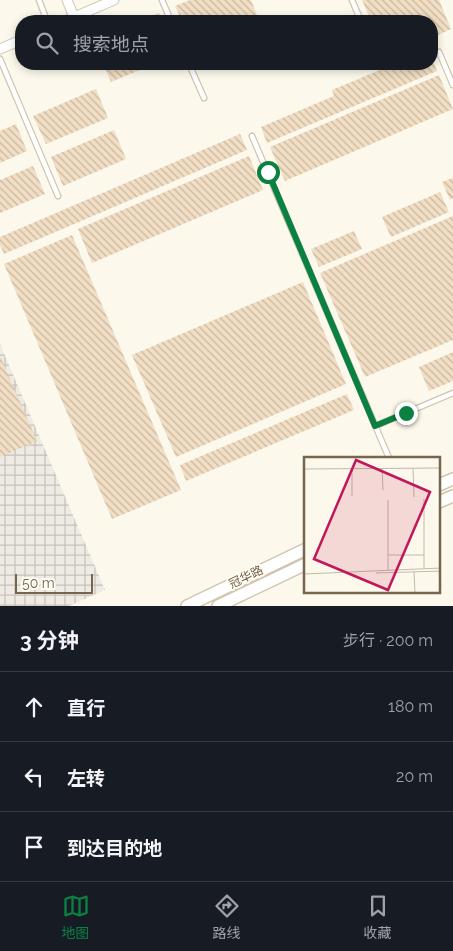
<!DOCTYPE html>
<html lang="zh">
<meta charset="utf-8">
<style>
:root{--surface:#171b24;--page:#242831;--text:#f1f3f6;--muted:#9ea1a6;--line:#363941;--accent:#0b8043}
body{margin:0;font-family:Raleway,"Noto Sans SC",sans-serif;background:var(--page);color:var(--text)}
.scale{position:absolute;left:15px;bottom:12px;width:78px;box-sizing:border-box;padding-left:5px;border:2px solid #77654e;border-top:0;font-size:14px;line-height:18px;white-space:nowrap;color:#77654e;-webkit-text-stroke:4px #fefcf2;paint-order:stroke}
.stop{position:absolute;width:15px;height:15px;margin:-11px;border:4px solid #0b8043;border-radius:50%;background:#fff}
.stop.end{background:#0b8043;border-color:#fff;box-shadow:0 1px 5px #0008}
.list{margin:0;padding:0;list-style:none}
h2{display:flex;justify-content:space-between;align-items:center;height:65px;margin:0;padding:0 20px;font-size:21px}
h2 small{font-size:16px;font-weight:400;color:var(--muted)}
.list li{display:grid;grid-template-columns:32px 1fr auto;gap:15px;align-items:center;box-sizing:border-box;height:70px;padding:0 20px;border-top:1px solid var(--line)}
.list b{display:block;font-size:19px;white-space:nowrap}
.list em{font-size:16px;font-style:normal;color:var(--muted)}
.icon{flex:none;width:28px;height:28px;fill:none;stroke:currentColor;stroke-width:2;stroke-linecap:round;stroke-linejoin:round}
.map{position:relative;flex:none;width:453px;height:606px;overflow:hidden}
.search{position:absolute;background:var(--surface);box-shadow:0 2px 8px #0003;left:15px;right:15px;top:15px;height:55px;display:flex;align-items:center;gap:12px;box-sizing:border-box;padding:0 18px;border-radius:20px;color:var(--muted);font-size:19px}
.sheet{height:275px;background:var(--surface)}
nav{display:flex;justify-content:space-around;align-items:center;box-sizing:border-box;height:70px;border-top:1px solid var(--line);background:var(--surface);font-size:14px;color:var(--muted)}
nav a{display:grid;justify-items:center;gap:2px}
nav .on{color:var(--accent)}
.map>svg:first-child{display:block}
.industrial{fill:url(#industrial-grid)}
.building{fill:url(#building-back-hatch)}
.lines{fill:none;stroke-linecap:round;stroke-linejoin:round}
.service-casing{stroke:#cfc4b0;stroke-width:7}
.minor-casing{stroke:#cfc4b0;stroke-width:11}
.secondary-casing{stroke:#d1c5af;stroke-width:14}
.service{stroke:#fff;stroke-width:4.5}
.minor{stroke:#fff;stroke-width:9}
.secondary{stroke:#fff;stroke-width:11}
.route{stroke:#0b8043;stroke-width:6}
.labels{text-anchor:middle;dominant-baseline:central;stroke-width:4;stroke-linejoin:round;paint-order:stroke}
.street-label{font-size:12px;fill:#77654e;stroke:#fefcf2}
.inset-road{fill:none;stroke:#c3baa8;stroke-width:1}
.view{fill:#c2185b;fill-opacity:0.15;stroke:#c2185b;stroke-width:2.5}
.inset-edge{fill:none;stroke:#77654e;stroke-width:2.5}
</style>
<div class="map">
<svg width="453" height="606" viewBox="0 0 453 606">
<defs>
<pattern id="industrial-grid" width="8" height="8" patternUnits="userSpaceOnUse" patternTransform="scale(1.25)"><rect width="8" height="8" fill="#eeebe4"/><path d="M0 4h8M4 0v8" fill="none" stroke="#c6c2bb"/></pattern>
<pattern id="building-back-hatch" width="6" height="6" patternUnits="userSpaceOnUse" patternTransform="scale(1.25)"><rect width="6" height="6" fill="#f1dec4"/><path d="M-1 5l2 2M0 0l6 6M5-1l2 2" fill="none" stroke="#c8b8a1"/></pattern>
</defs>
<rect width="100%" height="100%" fill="#fcf9ec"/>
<!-- industrial -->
<path class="industrial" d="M 0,344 L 105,590 L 69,606 L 0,606 Z"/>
<!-- building -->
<path class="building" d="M 190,0 L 251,0 L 259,20 L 182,21 L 175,6 Z
M 362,0 L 439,0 L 451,29 L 432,38 L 432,21 L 371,21 Z
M 159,13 L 162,21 L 141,21 Z
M 432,58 L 437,71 L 267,143 L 261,127 L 334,96 L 332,90 L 394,64 L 432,64 Z
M 103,64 L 154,64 L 111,82 Z
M 439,75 L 453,109 L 285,181 L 270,147 Z
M 96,89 L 108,118 L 46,144 L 33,116 Z
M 16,124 L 27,151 L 0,163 L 0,131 Z
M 114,130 L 126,159 L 63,186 L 51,157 Z
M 240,134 L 247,150 L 4,254 L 0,245 L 0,237 Z
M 249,156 L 263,190 L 92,263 L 78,229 Z
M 33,166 L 45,194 L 0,213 L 0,180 Z
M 453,178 L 453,198 L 450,200 L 442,182 Z
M 440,192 L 449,212 L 391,237 L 382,217 Z
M 453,216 L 453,340 L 365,377 L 320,273 Z
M 354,231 L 362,249 L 319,267 L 311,249 Z
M 72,235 L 181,490 L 112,519 L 4,264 Z
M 303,282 L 346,384 L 176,457 L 132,355 Z
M 453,352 L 453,381 L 429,391 L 419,367 Z
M 0,356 L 37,441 L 0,457 Z
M 347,394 L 354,410 L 186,481 L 180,465 Z"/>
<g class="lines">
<!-- service casing -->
<g class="service-casing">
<path id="service" d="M 39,0 L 47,21
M 162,0 L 171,21
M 352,0 L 361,21
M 439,52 L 453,85
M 0,59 L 58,196
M 189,64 L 204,98
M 252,136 L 389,458
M 375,426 L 453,393"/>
</g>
<!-- minor casing -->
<g class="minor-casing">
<path id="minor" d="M 67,0 L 74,17
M 65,21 L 114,0
M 0,49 L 21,40"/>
</g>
<!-- secondary casing -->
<g class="secondary-casing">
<path id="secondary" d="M 439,485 L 453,479
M 439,502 L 453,496
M 187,606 L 306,549
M 218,606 L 306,564"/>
</g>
<!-- service -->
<use href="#service" class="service"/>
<!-- minor -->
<use href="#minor" class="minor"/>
<!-- secondary -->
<use href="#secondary" class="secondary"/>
</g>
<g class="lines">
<!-- route -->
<path class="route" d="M 268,172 L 375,426 L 406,413"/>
</g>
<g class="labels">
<!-- street labels -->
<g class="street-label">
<text transform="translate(246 577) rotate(-26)">冠华路</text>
</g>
</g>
<!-- overview -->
<g transform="translate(304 457)">
<rect width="136" height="136" fill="#fcf9ec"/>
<path class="inset-road" d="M 78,11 L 79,33M 109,11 L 110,40M 0,12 L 137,11M 48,39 L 48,11M 120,42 L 120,111M 84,43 L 84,113M 84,98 L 120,98M 135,114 L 137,130M 110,115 L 111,136M 72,116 L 137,114M 0,117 L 137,111"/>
<path class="view" d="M 52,3 L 126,35 L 84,133 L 10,102 Z"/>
<rect width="136" height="136" class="inset-edge"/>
</g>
</svg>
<div class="scale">50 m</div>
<div class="stop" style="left:268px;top:172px"></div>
<div class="stop end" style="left:406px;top:413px"></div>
<div class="search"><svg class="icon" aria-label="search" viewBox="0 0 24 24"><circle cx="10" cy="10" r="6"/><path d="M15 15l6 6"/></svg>搜索地点</div>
</div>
<section class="sheet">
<h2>3 分钟<small>步行 · 200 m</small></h2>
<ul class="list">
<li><svg class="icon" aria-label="ahead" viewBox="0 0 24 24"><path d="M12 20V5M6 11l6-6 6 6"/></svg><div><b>直行</b></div><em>180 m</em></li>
<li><svg class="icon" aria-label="left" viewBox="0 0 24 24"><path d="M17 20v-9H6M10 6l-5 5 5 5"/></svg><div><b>左转</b></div><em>20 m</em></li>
<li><svg class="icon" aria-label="arrive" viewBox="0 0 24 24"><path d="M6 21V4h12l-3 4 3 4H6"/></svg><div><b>到达目的地</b></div></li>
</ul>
</section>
<nav>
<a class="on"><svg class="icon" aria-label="map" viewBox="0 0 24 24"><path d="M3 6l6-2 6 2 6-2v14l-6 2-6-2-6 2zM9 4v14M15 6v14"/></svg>地图</a>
<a><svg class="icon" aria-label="directions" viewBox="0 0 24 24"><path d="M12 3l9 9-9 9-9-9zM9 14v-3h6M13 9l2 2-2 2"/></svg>路线</a>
<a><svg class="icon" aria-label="saved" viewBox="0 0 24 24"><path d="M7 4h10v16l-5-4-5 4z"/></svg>收藏</a>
</nav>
